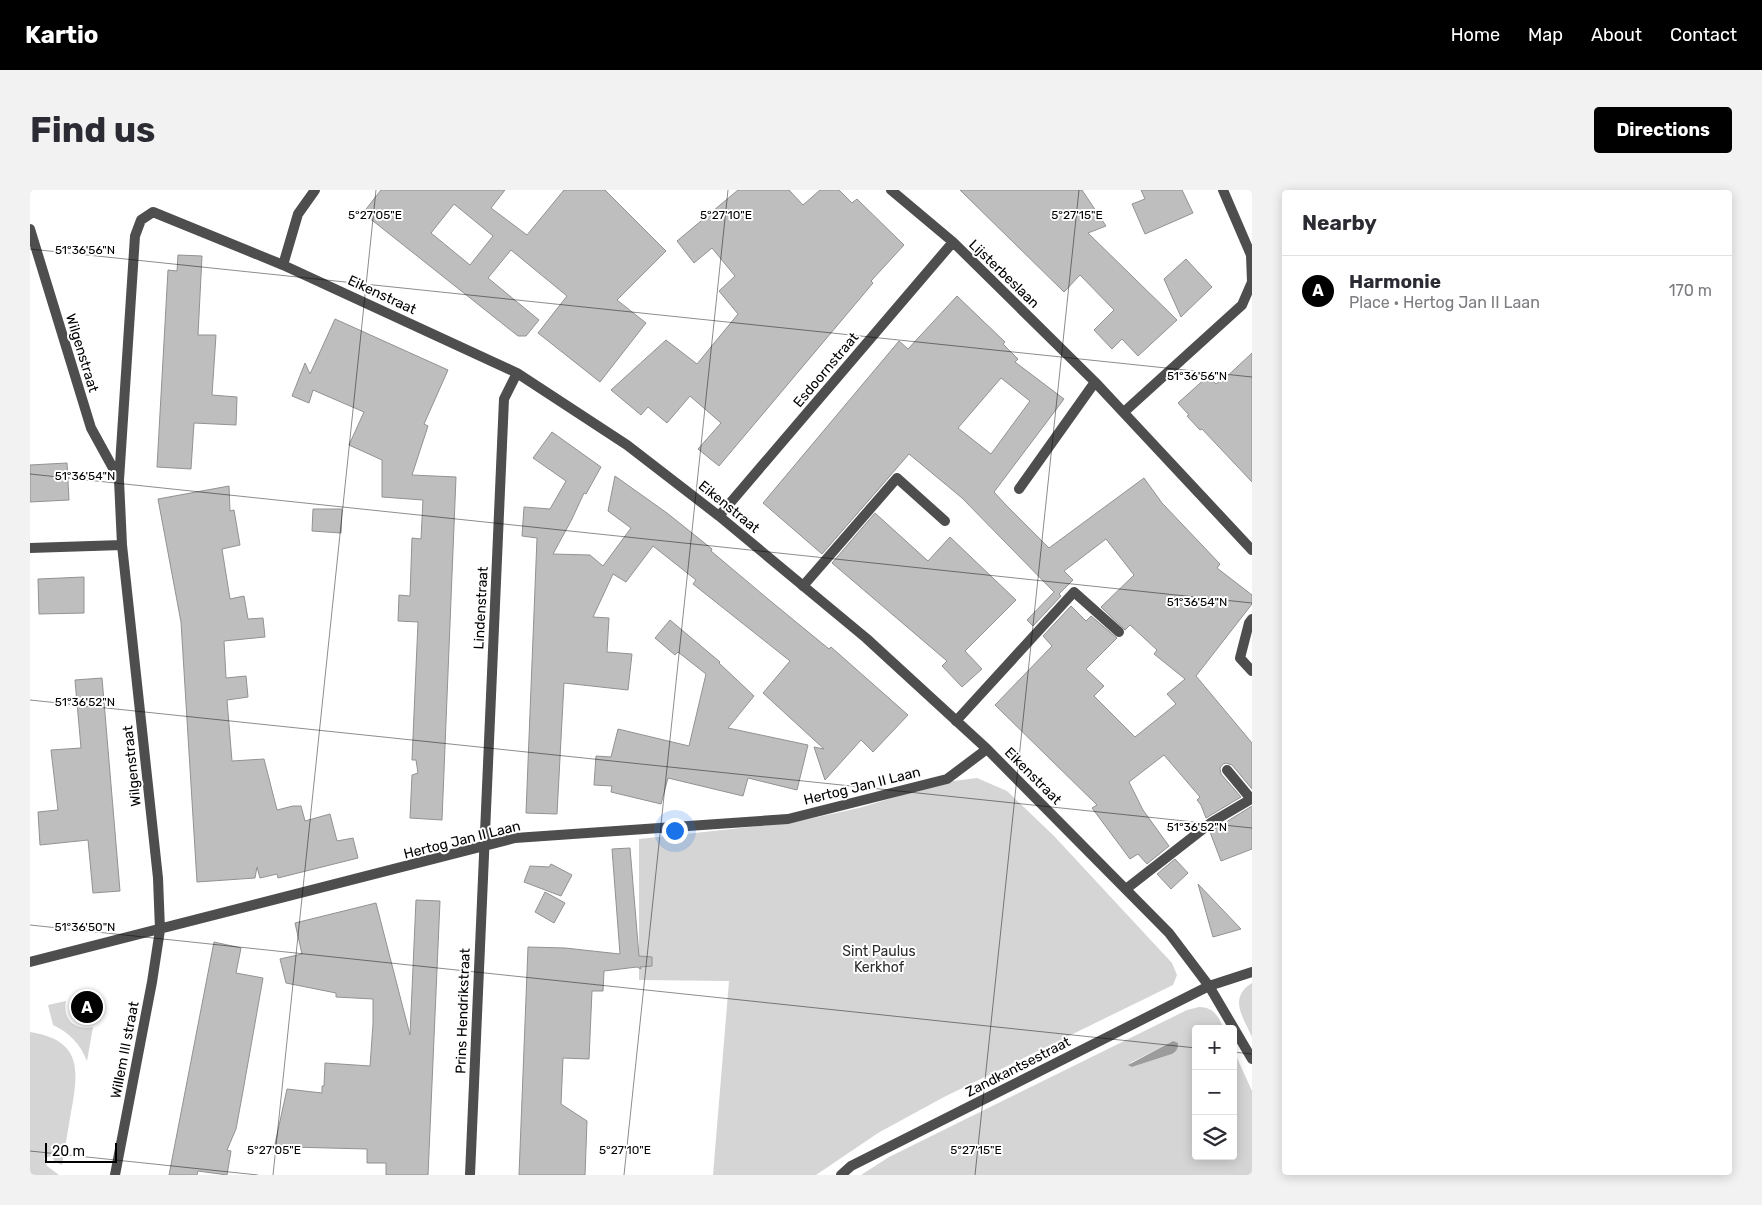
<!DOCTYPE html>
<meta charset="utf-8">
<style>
:root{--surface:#fff;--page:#f2f2f3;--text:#2b2b33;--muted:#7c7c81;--line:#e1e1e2;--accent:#000}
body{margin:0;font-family:Rubik,sans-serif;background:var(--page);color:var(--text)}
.controls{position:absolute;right:15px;bottom:15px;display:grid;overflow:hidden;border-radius:5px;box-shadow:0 2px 12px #0003}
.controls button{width:45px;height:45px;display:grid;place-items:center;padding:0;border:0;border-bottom:1px solid var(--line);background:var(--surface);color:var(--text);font:25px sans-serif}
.scale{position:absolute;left:15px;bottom:12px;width:72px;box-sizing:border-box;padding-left:5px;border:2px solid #000;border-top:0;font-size:14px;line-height:18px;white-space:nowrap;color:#000;-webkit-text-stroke:4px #fff;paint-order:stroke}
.you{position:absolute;left:644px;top:640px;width:18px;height:18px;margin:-12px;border:4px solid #fff;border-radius:50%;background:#1a73e8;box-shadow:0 0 0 8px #1a73e833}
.badge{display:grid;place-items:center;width:32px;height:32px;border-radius:50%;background:var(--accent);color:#fff;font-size:16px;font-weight:700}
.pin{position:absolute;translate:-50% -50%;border:2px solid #fff;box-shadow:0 1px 5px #0006}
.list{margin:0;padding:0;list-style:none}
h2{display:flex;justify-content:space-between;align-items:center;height:65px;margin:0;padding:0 20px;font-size:21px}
h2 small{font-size:16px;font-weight:400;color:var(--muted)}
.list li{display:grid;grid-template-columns:32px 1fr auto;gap:15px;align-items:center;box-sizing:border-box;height:70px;padding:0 20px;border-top:1px solid var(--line)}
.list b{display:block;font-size:19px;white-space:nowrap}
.list p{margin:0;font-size:16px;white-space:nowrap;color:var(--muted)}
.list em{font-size:16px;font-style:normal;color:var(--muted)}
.icon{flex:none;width:28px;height:28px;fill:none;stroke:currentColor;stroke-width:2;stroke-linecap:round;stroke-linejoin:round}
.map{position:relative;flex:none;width:1222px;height:985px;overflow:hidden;border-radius:5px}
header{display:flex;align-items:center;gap:30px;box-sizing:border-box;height:70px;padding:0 25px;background:var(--accent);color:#fff}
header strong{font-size:24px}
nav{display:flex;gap:28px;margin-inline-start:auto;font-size:18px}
.intro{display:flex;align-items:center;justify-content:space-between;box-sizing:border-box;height:120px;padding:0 30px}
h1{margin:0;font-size:35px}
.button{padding:12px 22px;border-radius:5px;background:var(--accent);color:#fff;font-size:18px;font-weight:700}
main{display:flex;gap:30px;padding:0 30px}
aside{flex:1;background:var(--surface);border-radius:5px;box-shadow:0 2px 12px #0003}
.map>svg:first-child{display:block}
.green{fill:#d5d5d5;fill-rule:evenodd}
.water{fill:#9c9c9c}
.building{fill:#bebebe;stroke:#929292;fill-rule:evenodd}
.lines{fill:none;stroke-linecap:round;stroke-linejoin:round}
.service{stroke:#4e4e4e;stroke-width:10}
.minor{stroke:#4e4e4e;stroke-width:10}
.ticks{fill:none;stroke:#000;stroke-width:1;stroke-opacity:0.45}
.labels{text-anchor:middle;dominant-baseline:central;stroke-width:4;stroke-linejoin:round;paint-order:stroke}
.street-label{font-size:14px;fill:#000;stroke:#fff}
.park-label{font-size:14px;fill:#2c2c2c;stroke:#fff}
.ticks-label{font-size:12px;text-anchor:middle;fill:#000;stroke:#fff;stroke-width:4;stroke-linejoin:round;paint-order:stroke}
</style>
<header>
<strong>Kartio</strong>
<nav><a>Home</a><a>Map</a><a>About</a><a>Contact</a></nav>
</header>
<div class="intro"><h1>Find us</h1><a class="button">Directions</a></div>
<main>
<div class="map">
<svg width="1222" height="985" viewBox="0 0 1222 985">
<rect width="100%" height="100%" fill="#fff"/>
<!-- green -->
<path class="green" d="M 947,588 L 977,601 L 1024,646 L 1142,773 L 1147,785 L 1143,795 L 914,907 L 848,943 L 786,985 L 683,985 L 699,791 L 609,790 L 609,649 L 765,632 L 829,618 L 915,592 Z
M 1222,793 L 1222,847 C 1213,827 1198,808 1222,793 Z
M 36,811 C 32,829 45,841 63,837 L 57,871 C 50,854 40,843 23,835 L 18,815 Z
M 1169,817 C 1184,817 1188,826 1194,839 L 1166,839 L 1166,966 L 1203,966 L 1203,859 L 1222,901 L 1222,985 L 831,985 L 859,967 L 1157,820 ZM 1143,851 L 1142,864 L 1102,877 L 1100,873 Z
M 0,842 C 52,850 49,880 41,922 C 38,940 35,958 32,975 L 24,971 L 23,966 L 14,968 L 17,976 L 29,985 L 0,985 Z"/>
<!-- water -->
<path class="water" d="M 1143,851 L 1148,853 C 1148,858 1147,861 1142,864 L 1102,877 L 1098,875 Z"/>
<!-- building -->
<path class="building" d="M 351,0 L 475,0 L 461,18 L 497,45 L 534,0 L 575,0 L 636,61 L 587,110 L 616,133 L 570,192 L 508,143 L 537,106 L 481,60 L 458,88 L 509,130 L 496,146 L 488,146 L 333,23 ZM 424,14 L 463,46 L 440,75 L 401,43 Z
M 708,0 L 759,0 L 773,15 L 790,0 L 809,0 L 822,13 L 827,9 L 874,55 L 841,91 L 843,93 L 689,276 L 668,259 L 691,233 L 660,206 L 637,233 L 618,217 L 611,225 L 581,200 L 636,150 L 667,174 L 708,124 L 689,101 L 705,86 L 682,58 L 664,73 L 647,51 Z
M 930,0 L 1052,0 L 1076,36 L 1058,43 L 1147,130 L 1108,166 L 1092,149 L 1082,159 L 1064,140 L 1084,120 L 1050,85 L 1034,102 Z
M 1111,0 L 1152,0 L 1163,23 L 1115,44 L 1102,14 L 1115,9 Z
M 148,65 L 172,66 L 168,145 L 186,145 L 182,205 L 207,207 L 206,235 L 164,233 L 161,279 L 127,277 L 138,80 L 147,81 Z
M 1156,69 L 1182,97 L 1151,127 L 1134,89 Z
M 927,106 L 975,152 L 973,154 L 988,169 L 985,172 L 1034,209 L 964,302 L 976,315 L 1019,358 L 1114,288 L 1132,313 L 1190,374 L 1187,378 L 1222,405 L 1222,414 L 1166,486 L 1222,553 L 1222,599 L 1202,575 L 1196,573 L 1193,574 L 1190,578 L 1191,584 L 1211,607 L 1176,628 L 1171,615 L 1167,610 L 1170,607 L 1134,565 L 1099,592 L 1113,620 L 1139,656 L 1117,674 L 1108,664 L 1100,669 L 1062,618 L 1067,615 L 965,515 L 1022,456 L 1013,446 L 1041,416 L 1056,431 L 1061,426 L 1087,448 L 1056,479 L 1074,496 L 1064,506 L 1105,547 L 1146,514 L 1137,504 L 1155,489 L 1124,464 L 1127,460 L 1100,435 L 1095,440 L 1071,417 L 1104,385 L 1076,349 L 1034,381 L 1043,390 L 1029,404 L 1031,406 L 1003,436 L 997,430 L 1024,402 L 932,308 L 879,264 L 792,364 L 733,313 L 869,151 L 878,159 ZM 971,188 L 1000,211 L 961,264 L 928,238 Z
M 305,129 L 418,180 L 394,234 L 398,236 L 382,285 L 426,287 L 412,630 L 380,628 L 382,585 L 388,583 L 386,570 L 382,570 L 388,432 L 368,431 L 369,405 L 380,406 L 382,348 L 391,349 L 393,310 L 352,307 L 352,270 L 319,255 L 334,222 L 283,200 L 279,213 L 262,206 L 275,173 L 280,184 Z
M 1222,163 L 1222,292 L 1172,239 L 1170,240 L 1157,226 L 1159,225 L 1148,213 L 1178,186 L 1186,194 L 1190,191 L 1191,192 Z
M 522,242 L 571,277 L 556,304 L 554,303 L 542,329 L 523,364 L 560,365 L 573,376 L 601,338 L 578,321 L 585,286 L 637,323 L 682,359 L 681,361 L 738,409 L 799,459 L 801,457 L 878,525 L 843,562 L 831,550 L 795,590 L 784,557 L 794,559 L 733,503 L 760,471 L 663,394 L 666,390 L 623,356 L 596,392 L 583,384 L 563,427 L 579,428 L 577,462 L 602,464 L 598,500 L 534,493 L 527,624 L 496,623 L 507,348 L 492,346 L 494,317 L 520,319 L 536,291 L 503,268 Z
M 37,273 L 39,310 L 0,312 L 0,275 Z
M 199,296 L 200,321 L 204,320 L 210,355 L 192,359 L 200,409 L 214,406 L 218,429 L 233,428 L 235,447 L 194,451 L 196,488 L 216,486 L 218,507 L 197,510 L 202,571 L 234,569 L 247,620 L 263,616 L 271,616 L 275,631 L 300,624 L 307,651 L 323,648 L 328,668 L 248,688 L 247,684 L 230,688 L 227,677 L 225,688 L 167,692 L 151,432 L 128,309 Z
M 283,319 L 312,319 L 311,343 L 282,341 Z
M 845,323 L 898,371 L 920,347 L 986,410 L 935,461 L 952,479 L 932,497 L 912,476 L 917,471 L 802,373 Z
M 54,387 L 54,423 L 9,424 L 8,389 Z
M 640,430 L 690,472 L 689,473 L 724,506 L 698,538 L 778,555 L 767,600 L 718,588 L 713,606 L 638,588 L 631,614 L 581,602 L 582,596 L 564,595 L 566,566 L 581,567 L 588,539 L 659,556 L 676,484 L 648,462 L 645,465 L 625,448 Z
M 72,488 L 90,701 L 63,703 L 58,650 L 10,655 L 8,622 L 28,620 L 21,560 L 51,558 L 45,490 Z
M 1222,616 L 1222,659 L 1191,671 L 1180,642 Z
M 600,658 L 609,766 L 622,767 L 622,776 L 610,777 L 611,779 L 607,777 L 574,781 L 573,801 L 562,801 L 559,869 L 533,868 L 531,914 L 557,931 L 555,985 L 489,985 L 498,757 L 535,758 L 590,764 L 582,659 Z
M 1145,669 L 1158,683 L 1141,699 L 1127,684 Z
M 521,674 L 542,685 L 531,706 L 494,692 L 500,676 L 519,677 Z
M 1168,694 L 1211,739 L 1183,747 Z
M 515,702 L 535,713 L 524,733 L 505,722 Z
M 386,710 L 410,711 L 398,985 L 356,985 L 356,973 L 337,973 L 337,959 L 260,957 L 245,954 L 257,899 L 292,903 L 292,896 L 294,896 L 295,873 L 340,876 L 343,834 L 343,809 L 306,807 L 306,803 L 256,793 L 250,769 L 272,764 L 265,733 L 346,713 L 380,845 Z
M 184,752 L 211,758 L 206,783 L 233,788 L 213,901 L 206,939 L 197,960 L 201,961 L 197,985 L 168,981 L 167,985 L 139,985 Z"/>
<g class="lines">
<!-- service -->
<path class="service" d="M 773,396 L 867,288 L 915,331
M 926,531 L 1044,402 L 1089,442
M 1096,699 L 1182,632 L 1221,609 L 1197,580"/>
<!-- minor -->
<path class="minor" d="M 861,0 L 923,52 L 1065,192 L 1222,360
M 0,39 L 61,238 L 89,289
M 253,75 L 268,24 L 285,0
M 1094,222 L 1212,115 L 1222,92 L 1221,65 L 1193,0
M 989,299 L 1065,192
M 689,326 L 923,52
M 0,358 L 92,355
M 1222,429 L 1219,433 L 1210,468 L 1222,481
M 0,772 L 485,648 L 758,629 L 917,589 L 957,559
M 85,985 L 122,792 L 130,740 L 128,688 L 92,355 L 89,290 L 105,46 L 111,30 L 123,22 L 253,75 L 487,183 L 597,255 L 689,326 L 836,448 L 957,559 L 1139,743 L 1179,796 L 1222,869
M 440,985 L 474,209 L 487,183
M 811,985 L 821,976 L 1179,796 L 1222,782"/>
</g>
<!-- ticks -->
<path class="ticks" d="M 0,59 L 1222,187M 0,284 L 1222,413M 0,510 L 1222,638M 0,735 L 1166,858M 1203,862 L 1222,864M 0,961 L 228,985M 243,985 L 346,0M 594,985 L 698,0M 945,985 L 1049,0"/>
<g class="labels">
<!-- street labels -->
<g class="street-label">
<text transform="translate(974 84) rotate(44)">Lijsterbeslaan</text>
<text transform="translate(352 105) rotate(25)">Eikenstraat</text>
<text transform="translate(52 163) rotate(73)">Wilgenstraat</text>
<text transform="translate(796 180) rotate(-50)">Esdoornstraat</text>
<text transform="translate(699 317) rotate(39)">Eikenstraat</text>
<text transform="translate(451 418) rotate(-87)">Lindenstraat</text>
<text transform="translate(102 576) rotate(-96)">Wilgenstraat</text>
<text transform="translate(1003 586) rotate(45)">Eikenstraat</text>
<text transform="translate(832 596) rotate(-14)">Hertog Jan II Laan</text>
<text transform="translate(432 650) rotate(-14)">Hertog Jan II Laan</text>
<text transform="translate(433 821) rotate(-88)">Prins Hendrikstraat</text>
<text transform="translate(95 860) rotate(-79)">Willem III straat</text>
<text transform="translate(988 877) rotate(-27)">Zandkantsestraat</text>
</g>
<!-- park labels -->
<g class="park-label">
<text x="849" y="761">Sint Paulus<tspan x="849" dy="16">Kerkhof</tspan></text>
</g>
</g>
<g class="ticks-label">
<text x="345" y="29">5°27'05"E</text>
<text x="696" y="29">5°27'10"E</text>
<text x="1047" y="29">5°27'15"E</text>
<text x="55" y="64">51°36'56"N</text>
<text x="1167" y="190">51°36'56"N</text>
<text x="55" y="290">51°36'54"N</text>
<text x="1167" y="416">51°36'54"N</text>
<text x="55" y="516">51°36'52"N</text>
<text x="1167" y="641">51°36'52"N</text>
<text x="55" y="741">51°36'50"N</text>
<text x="244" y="964">5°27'05"E</text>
<text x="595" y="964">5°27'10"E</text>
<text x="946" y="964">5°27'15"E</text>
</g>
</svg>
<div class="controls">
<button>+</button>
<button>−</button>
<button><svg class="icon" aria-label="layers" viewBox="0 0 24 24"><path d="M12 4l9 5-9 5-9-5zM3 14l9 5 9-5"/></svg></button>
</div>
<div class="scale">20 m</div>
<div class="you"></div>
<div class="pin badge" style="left:57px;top:817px">A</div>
</div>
<aside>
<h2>Nearby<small></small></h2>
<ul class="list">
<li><span class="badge">A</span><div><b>Harmonie</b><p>Place · Hertog Jan II Laan</p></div><em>170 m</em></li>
</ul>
</aside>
</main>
